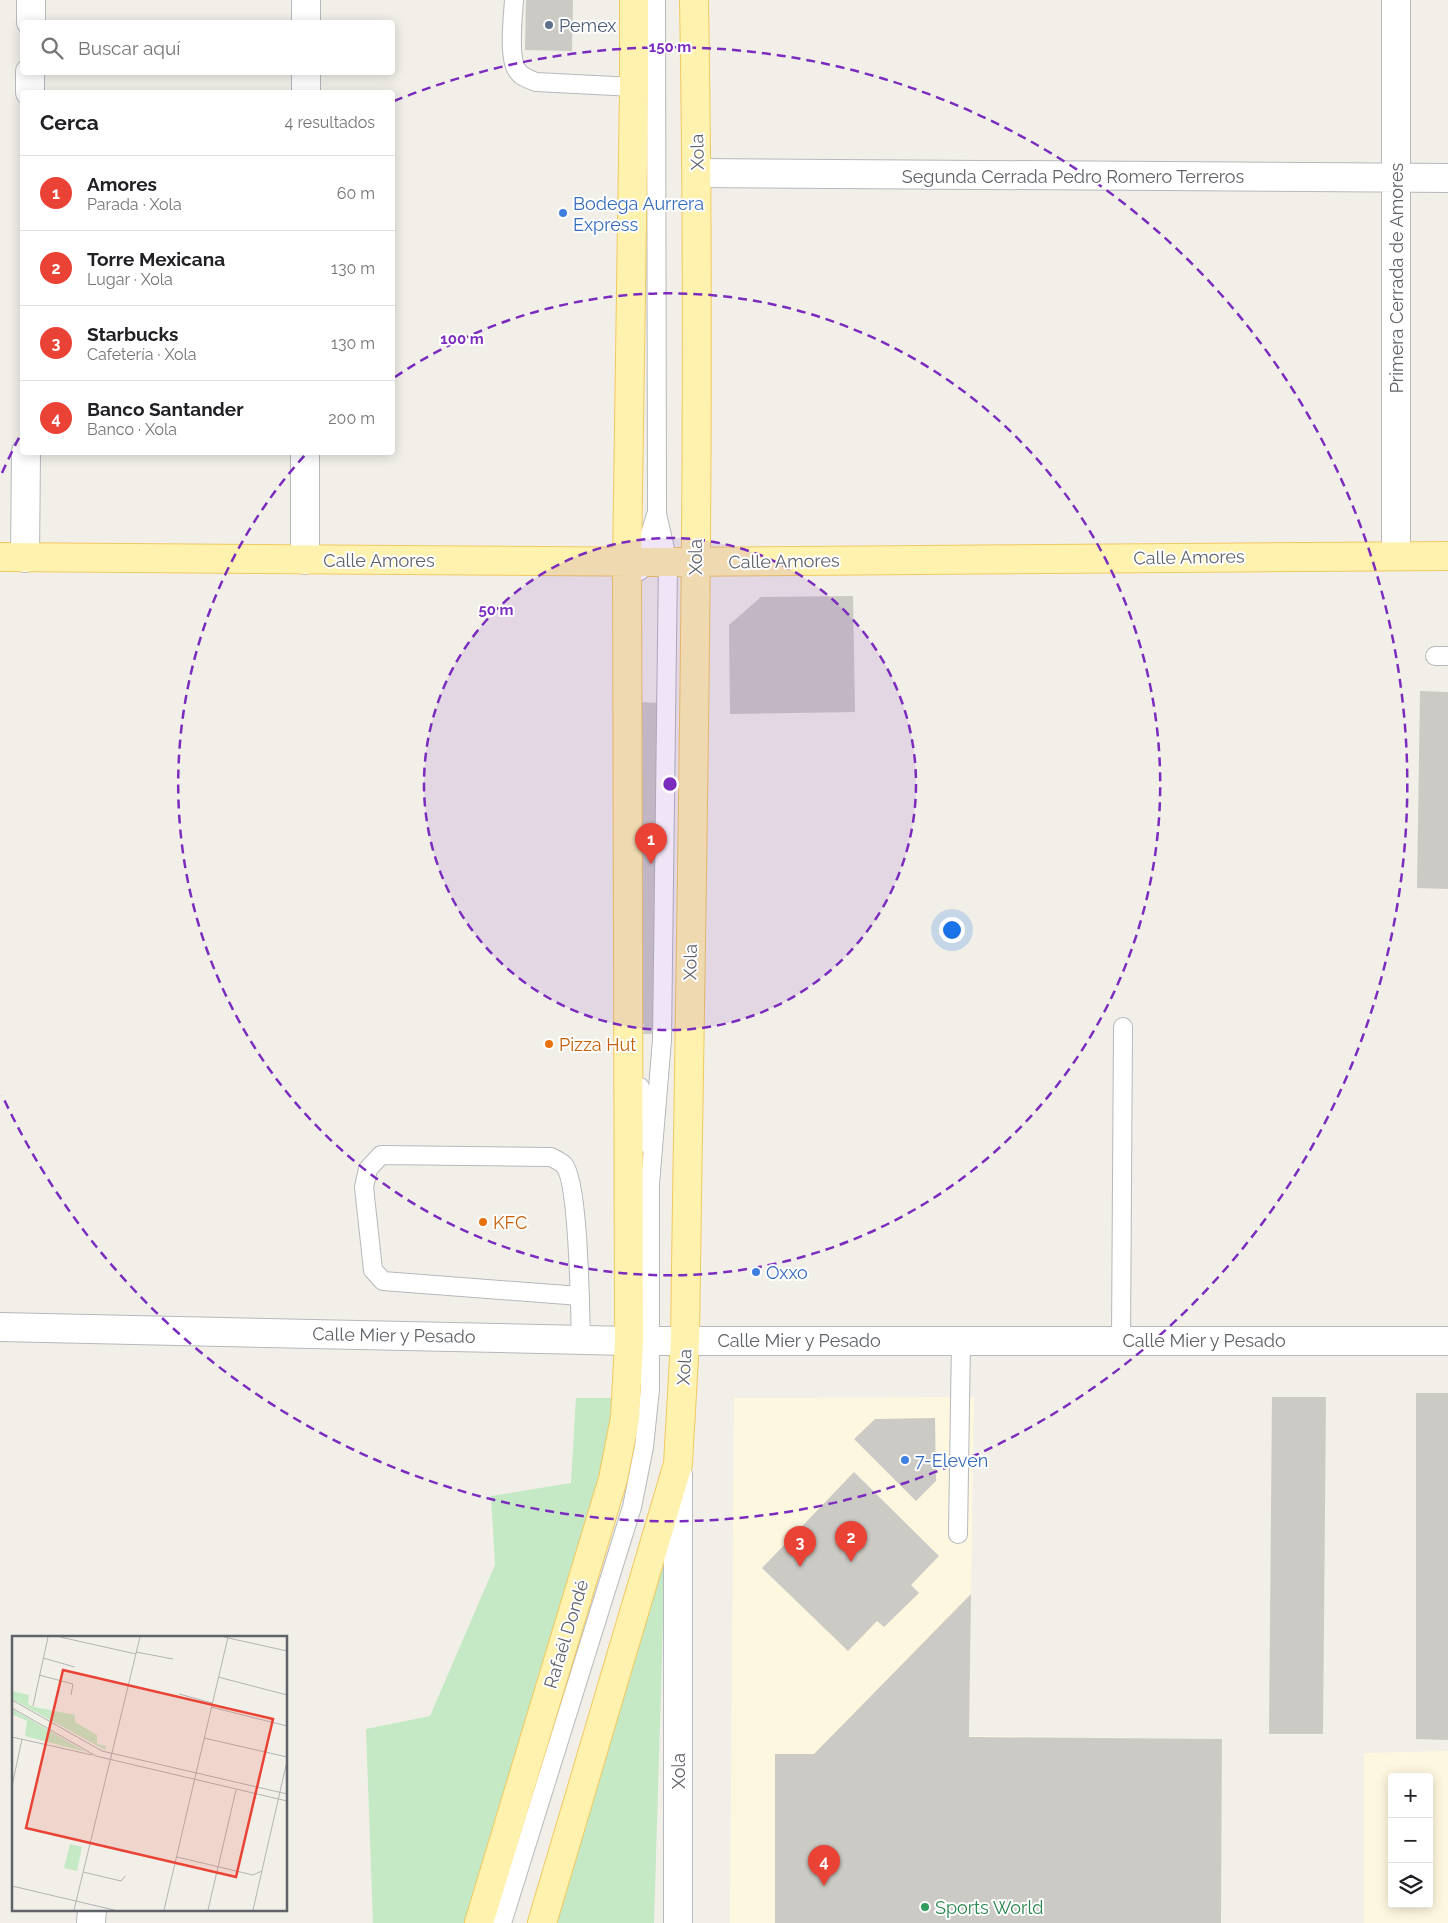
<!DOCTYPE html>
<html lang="es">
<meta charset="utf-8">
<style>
:root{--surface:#fff;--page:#f2f2f2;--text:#202124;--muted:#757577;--line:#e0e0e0;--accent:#ea4335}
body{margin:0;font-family:Raleway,sans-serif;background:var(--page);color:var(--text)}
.controls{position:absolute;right:15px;bottom:15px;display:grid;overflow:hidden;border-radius:5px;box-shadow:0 2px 12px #0003}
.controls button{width:45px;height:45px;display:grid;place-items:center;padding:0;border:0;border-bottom:1px solid var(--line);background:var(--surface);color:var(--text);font:25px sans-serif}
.you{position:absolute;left:951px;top:929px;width:18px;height:18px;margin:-12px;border:4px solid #fff;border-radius:50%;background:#1a73e8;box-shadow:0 0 0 8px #1a73e833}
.badge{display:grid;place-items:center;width:32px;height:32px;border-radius:50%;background:var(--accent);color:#fff;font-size:16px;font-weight:700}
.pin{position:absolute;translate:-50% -41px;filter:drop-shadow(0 1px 2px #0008)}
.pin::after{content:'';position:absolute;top:26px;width:18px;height:15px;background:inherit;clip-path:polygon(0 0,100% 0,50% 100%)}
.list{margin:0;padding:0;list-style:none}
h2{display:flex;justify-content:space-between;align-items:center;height:65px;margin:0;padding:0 20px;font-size:21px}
h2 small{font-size:16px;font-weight:400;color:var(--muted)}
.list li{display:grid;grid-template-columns:32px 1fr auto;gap:15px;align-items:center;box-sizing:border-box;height:75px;padding:0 20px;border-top:1px solid var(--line)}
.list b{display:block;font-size:19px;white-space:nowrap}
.list p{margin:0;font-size:16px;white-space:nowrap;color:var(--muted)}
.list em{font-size:16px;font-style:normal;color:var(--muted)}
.icon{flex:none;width:28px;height:28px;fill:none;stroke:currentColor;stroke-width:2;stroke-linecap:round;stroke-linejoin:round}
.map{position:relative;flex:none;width:1448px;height:1923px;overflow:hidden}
.search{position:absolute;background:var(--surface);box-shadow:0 2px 12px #0003;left:20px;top:20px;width:375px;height:55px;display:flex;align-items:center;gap:12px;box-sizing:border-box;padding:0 18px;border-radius:5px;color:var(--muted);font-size:19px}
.panel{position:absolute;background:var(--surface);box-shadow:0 2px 12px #0003;left:20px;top:90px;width:375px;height:365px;border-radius:5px}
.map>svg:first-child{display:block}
.commercial{fill:#fef7e0;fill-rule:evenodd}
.green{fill:#c5e8c5}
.building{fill:#cccac5}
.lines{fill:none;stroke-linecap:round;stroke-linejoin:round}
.lane-casing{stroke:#b5b8bc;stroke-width:20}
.street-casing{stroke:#b5b8bc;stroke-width:30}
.secondary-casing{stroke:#b6babf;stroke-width:30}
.primary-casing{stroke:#f2c960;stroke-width:30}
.lane{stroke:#fff;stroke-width:18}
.street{stroke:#fff;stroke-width:28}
.secondary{stroke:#fff;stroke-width:28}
.primary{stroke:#fff2af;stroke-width:28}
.ring{fill:none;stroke:#7b2cbf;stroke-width:2.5;stroke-dasharray:9 6}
.service-dot{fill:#5c6f8a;stroke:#fff;stroke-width:2}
.shop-dot{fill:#3f7fe0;stroke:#fff;stroke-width:2}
.food-dot{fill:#e8710a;stroke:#fff;stroke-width:2}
.leisure-dot{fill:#2e9e5b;stroke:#fff;stroke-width:2}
.labels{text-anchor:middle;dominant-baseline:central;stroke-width:4;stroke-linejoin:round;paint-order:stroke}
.service-label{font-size:18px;fill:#4e5e75;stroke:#fff;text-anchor:start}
.street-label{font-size:18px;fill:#5f6368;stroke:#fff}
.shop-label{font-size:18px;fill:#366cbe;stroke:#fff;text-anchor:start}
.food-label{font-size:18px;fill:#c56008;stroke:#fff;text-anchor:start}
.leisure-label{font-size:18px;fill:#27864d;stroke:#fff;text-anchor:start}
.inset-road{fill:none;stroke:#b3b3b1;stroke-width:1}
.view{fill:#ea4335;fill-opacity:0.15;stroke:#ea4335;stroke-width:2.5}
.inset-edge{fill:none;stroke:#5f6368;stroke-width:2.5}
.centre{fill:#7b2cbf;stroke:#fff;stroke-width:2.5}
.ring-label{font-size:15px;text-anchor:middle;font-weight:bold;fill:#7b2cbf;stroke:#fff;stroke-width:4;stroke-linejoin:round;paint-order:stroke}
</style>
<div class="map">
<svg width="1448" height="1923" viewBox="0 0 1448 1923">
<rect width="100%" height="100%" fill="#f1efe8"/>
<!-- commercial -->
<path class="commercial" d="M 974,1397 L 969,1736 L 1222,1739 L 1221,1923 L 730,1923 L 734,1398 Z
M 1448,1751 L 1448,1923 L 1364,1923 L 1364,1753 ZM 1392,1777 L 1429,1777 L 1429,1904 L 1392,1904 Z"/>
<!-- green -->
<path class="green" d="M 576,1398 L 613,1398 L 603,1466 L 468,1923 L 373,1923 L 366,1729 L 430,1716 L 495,1565 L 491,1496 L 571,1483 Z
M 665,1557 L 654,1923 L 555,1923 Z"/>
<!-- building -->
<path class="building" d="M 526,0 L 573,0 L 572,51 L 525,50 Z
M 853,596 L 855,712 L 730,714 L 729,625 L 761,597 Z
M 1420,691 L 1448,692 L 1448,889 L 1417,888 Z
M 634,702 L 667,703 L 666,1024 L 653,1024 L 653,1034 L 643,1034 L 644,1024 L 633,1024 Z
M 1416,1393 L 1448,1393 L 1448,1740 L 1416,1739 Z
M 1272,1397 L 1326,1397 L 1323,1734 L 1269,1734 Z
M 935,1418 L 936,1481 L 916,1501 L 854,1439 L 875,1419 Z
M 854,1472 L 939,1556 L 911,1585 L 919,1593 L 884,1627 L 877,1621 L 848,1651 L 762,1568 Z
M 971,1594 L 969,1737 L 1222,1739 L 1221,1923 L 775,1923 L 775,1754 L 814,1754 Z"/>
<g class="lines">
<!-- lane casing -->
<g class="lane-casing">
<path id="lane" d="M 514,0 C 513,16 508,57 517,70 C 521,77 528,79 536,82 L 634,87
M 640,571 L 641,562 L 656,515
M 1435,656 L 1448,656
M 640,1087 L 646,1143
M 580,1296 L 383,1281 L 373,1270 L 364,1187 L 368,1169 L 381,1155 L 551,1157 C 555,1159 561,1162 564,1165 C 579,1182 580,1311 581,1340
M 1121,1340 L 1123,1027
M 958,1534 L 961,1340
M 502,1923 L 632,1507 L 644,1447 L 650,1389 L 650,1184 L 662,1040 L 668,562 L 657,514 L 656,0"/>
</g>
<!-- street casing -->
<g class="street-casing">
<path id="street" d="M 31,22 L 31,0
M 306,22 L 306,0
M 30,92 L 30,72
M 306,92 L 306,72
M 697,173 L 1448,178
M 1396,555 L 1396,0
M 25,558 L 26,452
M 305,560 L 305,452
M 0,1327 L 629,1341 L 1448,1341
M 91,1923 L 92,1909"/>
</g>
<!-- secondary casing -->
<g class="secondary-casing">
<path id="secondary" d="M 678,1475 L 678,1923"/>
</g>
<!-- primary casing -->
<g class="primary-casing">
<path id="primary" d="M 0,557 L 668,562 L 1448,556
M 479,1923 L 613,1479 L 625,1418 L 629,1341 L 627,562 L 634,87 L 634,0
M 542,1923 L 678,1464 L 685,1340 C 691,893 702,446 694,0"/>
</g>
<!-- lane -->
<use href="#lane" class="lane"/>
<!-- street -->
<use href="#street" class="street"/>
<!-- secondary -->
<use href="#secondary" class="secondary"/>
<!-- primary -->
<use href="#primary" class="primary"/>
</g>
<!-- distance rings -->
<circle cx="670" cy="784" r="246" fill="#7b2cbf" fill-opacity=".12"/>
<g class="ring">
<circle cx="670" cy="784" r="246"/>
<path d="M395 377A491 491 0 1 1 305 455"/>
<path d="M2 473A737 737 0 0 1 22 432M394 101A737 737 0 1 1 2 1095"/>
</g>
<!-- markers -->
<circle class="service-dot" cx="549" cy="25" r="5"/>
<g class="shop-dot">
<circle cx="563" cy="213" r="5"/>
<circle cx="756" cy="1272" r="5"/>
<circle cx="905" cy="1460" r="5"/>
</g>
<g class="food-dot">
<circle cx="549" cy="1044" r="5"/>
<circle cx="483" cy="1222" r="5"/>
</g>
<circle class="leisure-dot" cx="925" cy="1907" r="5"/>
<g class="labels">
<!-- service labels -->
<g class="service-label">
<text x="559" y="25">Pemex</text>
</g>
<!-- street labels -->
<g class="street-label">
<text transform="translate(697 152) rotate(-91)">Xola</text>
<text x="1073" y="176">Segunda Cerrada Pedro Romero Terreros</text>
<text transform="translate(1396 278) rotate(-90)">Primera Cerrada de Amores</text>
<text transform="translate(695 557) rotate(-90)">Xola</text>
<text transform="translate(1189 557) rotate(-1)">Calle Amores</text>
<text x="379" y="560">Calle Amores</text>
<text transform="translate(784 561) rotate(-1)">Calle Amores</text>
<text transform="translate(690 962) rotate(-89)">Xola</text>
<text transform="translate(394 1335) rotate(1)">Calle Mier y Pesado</text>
<text x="799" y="1340">Calle Mier y Pesado</text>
<text x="1204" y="1340">Calle Mier y Pesado</text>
<text transform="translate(684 1367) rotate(-87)">Xola</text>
<text transform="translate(566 1634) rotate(-73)">Rafaél Dondé</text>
<text transform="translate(678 1771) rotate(-90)">Xola</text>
</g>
<!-- shop labels -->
<g class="shop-label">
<text x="573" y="203">Bodega Aurrera<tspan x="573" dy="21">Express</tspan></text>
<text x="766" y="1272">Oxxo</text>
<text x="915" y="1460">7-Eleven</text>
</g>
<!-- food labels -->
<g class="food-label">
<text x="559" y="1044">Pizza Hut</text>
<text x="493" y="1222">KFC</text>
</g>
<!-- leisure labels -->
<g class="leisure-label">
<text x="935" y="1907">Sports World</text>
</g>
</g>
<!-- overview -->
<g transform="translate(12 1636)">
<rect width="275" height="275" fill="#f1efe8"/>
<path d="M 0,55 L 17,59 L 16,68 L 23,71 L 63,79 L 63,86 L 85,99 L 85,108 L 94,110 L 93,114 L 0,63 ZM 0,73 L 74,116 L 13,100 L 15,85 L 0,78 ZM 58,208 L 70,211 L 65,235 L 52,232 Z" fill="#c5e8c5"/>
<path class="inset-road" d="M 48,1 L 124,18M 212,1 L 275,15M 124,16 L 161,23M 31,22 L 63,31M 27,39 L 61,48 L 59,59M 206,41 L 275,59M 167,58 L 200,67M 0,64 L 90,115 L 275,158M 21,70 L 36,1M 199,71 L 275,90M 0,72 L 84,120 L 275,165M 0,101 L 80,119M 192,102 L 275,121M 0,150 L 10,103M 165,221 L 241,239 L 250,235M 71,236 L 109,245 L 113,240M 0,250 L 102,274M 62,274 L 128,1M 152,274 L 216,1M 196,274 L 224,154M 241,274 L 275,125"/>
<path class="view" d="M 51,34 L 261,83 L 224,241 L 14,192 Z"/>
<rect width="275" height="275" class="inset-edge"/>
</g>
<circle cx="670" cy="784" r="8" class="centre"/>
<g class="ring-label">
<text x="670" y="52">150 m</text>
<text x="462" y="344">100 m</text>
<text x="496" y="615">50 m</text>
</g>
</svg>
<div class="controls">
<button>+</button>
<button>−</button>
<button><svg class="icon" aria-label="layers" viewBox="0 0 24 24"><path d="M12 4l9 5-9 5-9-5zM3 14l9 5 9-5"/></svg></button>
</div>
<div class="you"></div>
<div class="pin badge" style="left:651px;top:864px">1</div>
<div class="pin badge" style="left:851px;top:1562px">2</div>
<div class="pin badge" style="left:800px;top:1567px">3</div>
<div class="pin badge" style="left:824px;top:1886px">4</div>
<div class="search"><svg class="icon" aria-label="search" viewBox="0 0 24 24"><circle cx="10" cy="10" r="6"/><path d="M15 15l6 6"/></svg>Buscar aquí</div>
<section class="panel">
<h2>Cerca<small>4 resultados</small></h2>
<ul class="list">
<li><span class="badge">1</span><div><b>Amores</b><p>Parada · Xola</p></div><em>60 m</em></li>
<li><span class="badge">2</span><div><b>Torre Mexicana</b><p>Lugar · Xola</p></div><em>130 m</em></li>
<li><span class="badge">3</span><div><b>Starbucks</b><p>Cafetería · Xola</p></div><em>130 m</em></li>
<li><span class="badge">4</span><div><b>Banco Santander</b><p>Banco · Xola</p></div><em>200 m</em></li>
</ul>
</section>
</div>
